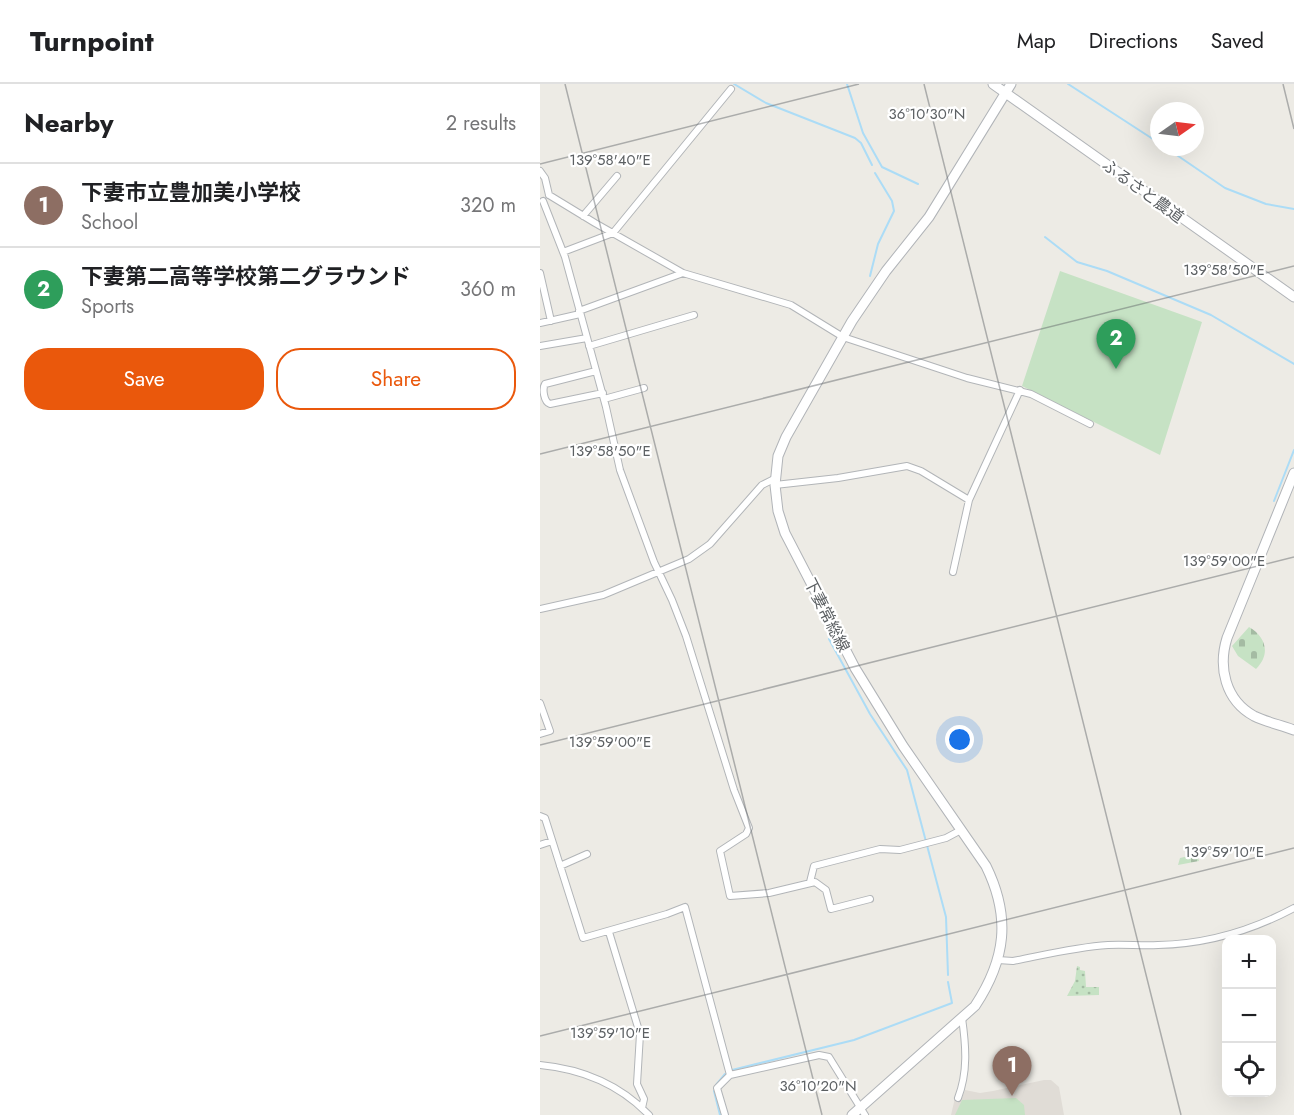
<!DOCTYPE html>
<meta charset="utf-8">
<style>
:root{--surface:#fff;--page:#f2f2f2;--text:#202124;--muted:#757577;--line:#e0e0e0;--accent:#ea580c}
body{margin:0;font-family:Jost,"Noto Sans JP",sans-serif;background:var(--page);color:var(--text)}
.controls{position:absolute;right:18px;bottom:18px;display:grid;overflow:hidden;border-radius:12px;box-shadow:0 6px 24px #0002}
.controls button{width:54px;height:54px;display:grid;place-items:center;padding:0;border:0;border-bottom:2px solid var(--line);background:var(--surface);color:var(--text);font:30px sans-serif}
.compass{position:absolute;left:610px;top:18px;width:54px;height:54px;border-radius:50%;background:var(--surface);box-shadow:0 6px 24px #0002;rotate:76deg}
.you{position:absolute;left:420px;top:656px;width:21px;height:21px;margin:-15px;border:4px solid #fff;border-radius:50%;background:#1a73e8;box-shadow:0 0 0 9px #1a73e833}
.badge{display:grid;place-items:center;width:39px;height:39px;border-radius:50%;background:var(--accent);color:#fff;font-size:20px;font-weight:700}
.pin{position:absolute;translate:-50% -50px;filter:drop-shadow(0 2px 3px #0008)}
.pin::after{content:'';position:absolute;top:32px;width:21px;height:18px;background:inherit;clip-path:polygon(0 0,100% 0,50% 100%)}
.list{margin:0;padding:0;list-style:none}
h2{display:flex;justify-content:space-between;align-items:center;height:78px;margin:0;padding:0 24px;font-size:26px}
h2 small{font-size:20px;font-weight:400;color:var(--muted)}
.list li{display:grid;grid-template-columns:39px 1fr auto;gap:18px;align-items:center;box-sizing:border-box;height:84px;padding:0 24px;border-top:2px solid var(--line)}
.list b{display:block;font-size:22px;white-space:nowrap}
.list p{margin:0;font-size:20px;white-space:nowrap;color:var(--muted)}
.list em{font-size:20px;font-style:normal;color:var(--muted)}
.actions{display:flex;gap:12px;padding:18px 24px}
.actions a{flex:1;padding:14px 0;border:2px solid var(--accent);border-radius:24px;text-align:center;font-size:21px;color:var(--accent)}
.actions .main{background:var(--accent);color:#fff}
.icon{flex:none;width:33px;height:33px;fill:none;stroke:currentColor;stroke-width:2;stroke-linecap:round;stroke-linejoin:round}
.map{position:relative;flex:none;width:754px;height:1031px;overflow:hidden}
header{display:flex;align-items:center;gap:36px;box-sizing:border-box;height:84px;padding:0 30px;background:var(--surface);border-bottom:2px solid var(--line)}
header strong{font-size:28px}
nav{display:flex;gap:33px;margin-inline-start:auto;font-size:21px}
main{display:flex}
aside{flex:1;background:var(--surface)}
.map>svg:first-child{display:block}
.education{fill:#e0dcd6}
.green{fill:url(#green-dots)}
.cemetery{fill:url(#cemetery-stones)}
.pitch{fill:#c6e2c4}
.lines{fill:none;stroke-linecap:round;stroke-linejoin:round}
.stream{stroke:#acdcf6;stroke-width:2}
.street-casing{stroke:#b2b5b8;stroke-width:8}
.secondary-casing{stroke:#b1b4b8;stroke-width:11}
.street{stroke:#fff;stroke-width:6}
.secondary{stroke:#fff;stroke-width:9}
.ticks{fill:none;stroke:#5c6063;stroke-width:1.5;stroke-opacity:0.45}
.labels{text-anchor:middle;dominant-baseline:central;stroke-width:4.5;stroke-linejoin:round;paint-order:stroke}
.street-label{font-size:16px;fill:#5c6063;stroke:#fff}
.ticks-label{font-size:15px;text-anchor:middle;fill:#5c6063;stroke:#fff;stroke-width:4.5;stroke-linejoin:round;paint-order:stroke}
</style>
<header>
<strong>Turnpoint</strong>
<nav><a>Map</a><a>Directions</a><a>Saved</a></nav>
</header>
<main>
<aside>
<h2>Nearby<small>2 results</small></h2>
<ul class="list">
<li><span class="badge" style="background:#8d6e63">1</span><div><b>下妻市立豊加美小学校</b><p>School</p></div><em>320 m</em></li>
<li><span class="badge" style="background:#2e9e5b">2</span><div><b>下妻第二高等学校第二グラウンド</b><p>Sports</p></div><em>360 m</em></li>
</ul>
<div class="actions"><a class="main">Save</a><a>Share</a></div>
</aside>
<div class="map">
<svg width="754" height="1031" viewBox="0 0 754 1031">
<defs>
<pattern id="green-dots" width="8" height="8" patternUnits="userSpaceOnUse" patternTransform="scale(1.5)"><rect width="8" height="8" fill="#c6e2c4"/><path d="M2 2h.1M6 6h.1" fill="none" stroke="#a4bba3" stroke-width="1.8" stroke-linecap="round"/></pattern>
<pattern id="cemetery-stones" width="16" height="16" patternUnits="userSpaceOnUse" patternTransform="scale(1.5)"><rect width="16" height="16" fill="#c6e2c4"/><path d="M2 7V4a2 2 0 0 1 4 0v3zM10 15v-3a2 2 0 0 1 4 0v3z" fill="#a4bba3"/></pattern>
</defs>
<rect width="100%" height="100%" fill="#edebe5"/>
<!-- education -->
<path class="education" d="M 504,996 L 511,996 L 519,1003 L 524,1031 L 411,1031 L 415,1014 L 422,1014 L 425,1006 L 440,1009 L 453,1007 Z"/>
<!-- green -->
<path class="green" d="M 537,882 L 540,883 L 540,886 L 545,887 L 546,903 L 559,903 L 559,911 L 527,912 L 535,897 Z"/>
<!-- cemetery -->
<path class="cemetery" d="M 709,543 C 726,553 731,570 716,585 L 698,572 L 692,562 Z
M 657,770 L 659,777 L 638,781 L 640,774 Z"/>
<!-- pitch -->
<path class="pitch" d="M 520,187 L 662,238 L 620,371 L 482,302 Z
M 476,1014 L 484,1021 L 485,1031 L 415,1031 L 422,1016 Z"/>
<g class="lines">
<!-- stream -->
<path class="stream" d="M 194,0 L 226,19 L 315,54 L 321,59 L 332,81
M 307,0 L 323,49 L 342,83 L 378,100
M 528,0 L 619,59
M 625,63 L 685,104 L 726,120 L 754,125
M 505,153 L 537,178 L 567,187 L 671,231 L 754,280
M 330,192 L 338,160 L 354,127 L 352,117 L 335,89
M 734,417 L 754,366
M 289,555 L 330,630 L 367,686 L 406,833 L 408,891
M 192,986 L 314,956 L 412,919 L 408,898
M 176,1001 L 185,990
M 174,1007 L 180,1031"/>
<!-- street casing -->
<g class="street-casing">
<path id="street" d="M 0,87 L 5,94 L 9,111
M 9,111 L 55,139 L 143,189 L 251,221 L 303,253 L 427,294 L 491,310 L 550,340
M 3,117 L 25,173 L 66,323 L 80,386 L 114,478 L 132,516 L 146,552 L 194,706 L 209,744 L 206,750 L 180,767 L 190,812 L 229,809 L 275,798 L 286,806 L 291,825 L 330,815
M 43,132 L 77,92
M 23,168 L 73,149 L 191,5
M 0,189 L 11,237
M 39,227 L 143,189
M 0,239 L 40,230
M 0,262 L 47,254
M 49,262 L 154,231
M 56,287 L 5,300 C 2,305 4,318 10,320 L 63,309
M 64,315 L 104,304
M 235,401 L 298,394 L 367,382 L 381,387 L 429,416 L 480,306
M 413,488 L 429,416
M 0,525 L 63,511 L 149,475 L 170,460 L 222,401 L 236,394
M 0,619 L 10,647 L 0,650
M 0,732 L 5,734 L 43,854 L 127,830 L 145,823 L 190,991
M 0,761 L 12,757
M 20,782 L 47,770
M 270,798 L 274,782 L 340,765 L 360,766 L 406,754 L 421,746
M 69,848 L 100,950 L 97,1000 L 104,1015 L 102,1024
M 458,876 L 473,877 C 504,871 536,863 568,861 C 585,860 602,862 618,861 C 667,860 711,847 754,824
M 0,981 C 42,985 80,1001 109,1031
M 418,1014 C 428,988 426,962 422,934
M 185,1031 L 177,1004 L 190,991 L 279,971 L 289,973 L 325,1031"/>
</g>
<!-- secondary casing -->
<g class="secondary-casing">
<path id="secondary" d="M 453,0 L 754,213
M 754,389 L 687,554 C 678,583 685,616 714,632 C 726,638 741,641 754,646
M 312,1031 L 435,922 C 466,875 471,833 446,782 L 363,662 L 315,584 L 245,449 L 238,427 L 235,401 L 238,372 L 246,353 L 312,237 L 346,187 L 389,133 L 471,0"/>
</g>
<!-- street -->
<use href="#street" class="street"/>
<!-- secondary -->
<use href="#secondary" class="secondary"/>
</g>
<!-- ticks -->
<path class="ticks" d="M 25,0 L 282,1031M 384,0 L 641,1031M 743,0 L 754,45M 0,80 L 319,0M 0,370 L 754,182M 0,661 L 754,473M 0,952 L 754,764"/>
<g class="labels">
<!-- street labels -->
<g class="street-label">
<text transform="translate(603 107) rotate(36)">ふるさと農道</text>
<text transform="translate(287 531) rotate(63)">下妻常総線</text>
</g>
</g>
<g class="ticks-label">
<text x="387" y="35">36°10'30"N</text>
<text x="70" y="81">139°58'40"E</text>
<text x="684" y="191">139°58'50"E</text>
<text x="70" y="372">139°58'50"E</text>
<text x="684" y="482">139°59'00"E</text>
<text x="70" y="663">139°59'00"E</text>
<text x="684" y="773">139°59'10"E</text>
<text x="70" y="954">139°59'10"E</text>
<text x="278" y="1007">36°10'20"N</text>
</g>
</svg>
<div class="controls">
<button>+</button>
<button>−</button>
<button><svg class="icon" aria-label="locate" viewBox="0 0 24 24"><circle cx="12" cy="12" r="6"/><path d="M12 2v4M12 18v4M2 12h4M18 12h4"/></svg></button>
</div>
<svg class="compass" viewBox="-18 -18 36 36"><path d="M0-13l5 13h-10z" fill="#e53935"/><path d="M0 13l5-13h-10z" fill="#757577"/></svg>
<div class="you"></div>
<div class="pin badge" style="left:472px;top:1012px;background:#8d6e63">1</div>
<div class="pin badge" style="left:576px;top:285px;background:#2e9e5b">2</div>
</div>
</main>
